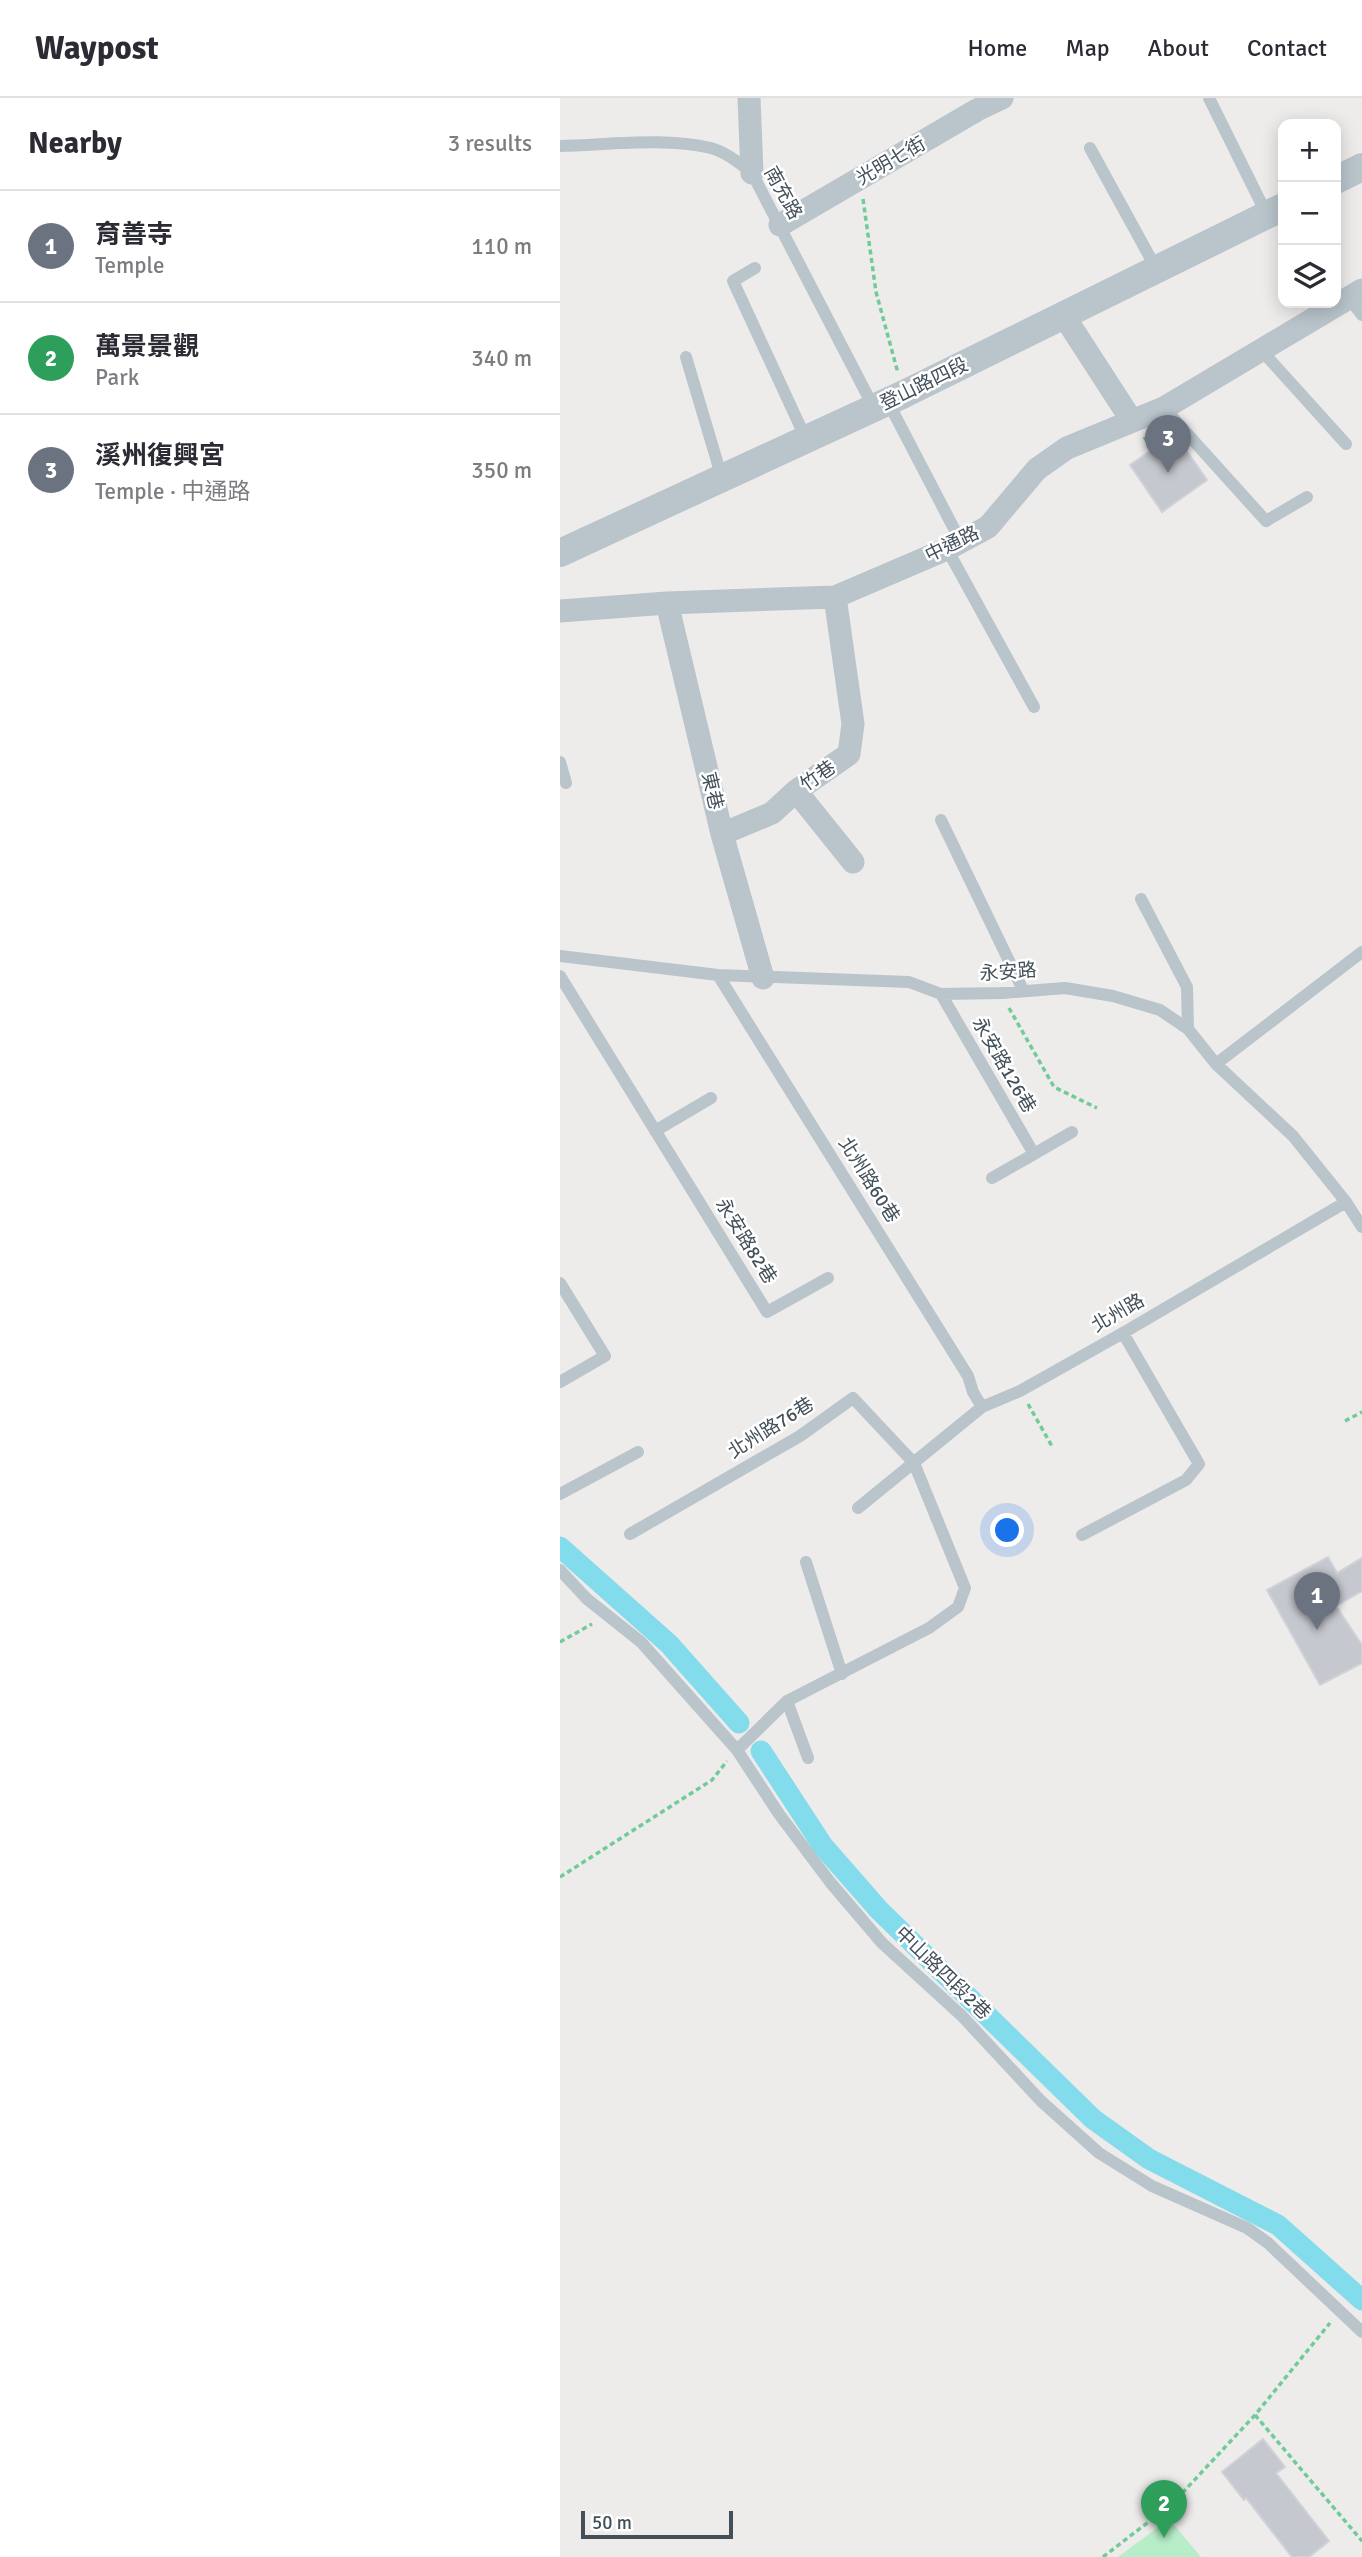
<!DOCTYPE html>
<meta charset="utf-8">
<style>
:root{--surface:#fff;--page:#f7f7f7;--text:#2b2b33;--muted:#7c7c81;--line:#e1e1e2;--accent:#1577de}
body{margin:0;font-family:Signika,"Noto Sans TC",sans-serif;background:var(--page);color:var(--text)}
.controls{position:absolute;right:21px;top:21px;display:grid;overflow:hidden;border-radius:14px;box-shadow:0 4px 18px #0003}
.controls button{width:63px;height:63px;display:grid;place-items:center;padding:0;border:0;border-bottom:2px solid var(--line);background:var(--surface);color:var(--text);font:35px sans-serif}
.scale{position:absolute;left:21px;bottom:18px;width:152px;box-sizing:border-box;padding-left:7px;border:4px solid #435059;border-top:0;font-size:19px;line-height:24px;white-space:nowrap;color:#435059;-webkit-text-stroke:5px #fff;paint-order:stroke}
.you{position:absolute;left:448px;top:1433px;width:24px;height:24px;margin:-18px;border:5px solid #fff;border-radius:50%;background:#1a73e8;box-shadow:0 0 0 10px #1a73e833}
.badge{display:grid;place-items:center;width:46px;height:46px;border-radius:50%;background:var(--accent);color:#fff;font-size:23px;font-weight:700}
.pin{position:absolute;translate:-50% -58px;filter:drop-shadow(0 2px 4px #0008)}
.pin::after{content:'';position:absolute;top:37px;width:24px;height:21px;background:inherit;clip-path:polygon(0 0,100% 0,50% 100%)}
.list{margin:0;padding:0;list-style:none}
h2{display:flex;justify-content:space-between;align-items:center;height:91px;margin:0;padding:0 28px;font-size:30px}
h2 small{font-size:23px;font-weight:400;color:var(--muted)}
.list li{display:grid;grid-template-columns:46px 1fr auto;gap:21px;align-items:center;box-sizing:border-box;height:112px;padding:0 28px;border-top:2px solid var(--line)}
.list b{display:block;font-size:26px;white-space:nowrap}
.list p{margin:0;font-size:23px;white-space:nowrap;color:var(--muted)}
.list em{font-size:23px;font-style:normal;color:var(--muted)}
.icon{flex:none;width:38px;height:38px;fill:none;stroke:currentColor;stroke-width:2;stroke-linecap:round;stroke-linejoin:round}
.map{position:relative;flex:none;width:802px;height:2459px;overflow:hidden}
header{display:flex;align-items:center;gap:42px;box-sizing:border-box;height:98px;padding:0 35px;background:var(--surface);border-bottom:2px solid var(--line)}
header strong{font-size:33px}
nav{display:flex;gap:38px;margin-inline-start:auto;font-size:24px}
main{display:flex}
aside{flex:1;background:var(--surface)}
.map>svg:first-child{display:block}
.green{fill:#b7eec9}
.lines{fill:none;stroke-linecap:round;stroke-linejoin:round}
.canal{stroke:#83dcec;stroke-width:21}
.building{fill:#c5c8ce;stroke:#cfd2d7;stroke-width:2}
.path{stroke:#6fcc99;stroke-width:3.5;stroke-dasharray:5 3.5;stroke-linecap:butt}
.service{stroke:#b9c4cb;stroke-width:12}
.minor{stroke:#b9c4cb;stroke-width:23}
.tertiary{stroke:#b9c4cb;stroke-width:28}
.labels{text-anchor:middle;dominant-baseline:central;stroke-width:5;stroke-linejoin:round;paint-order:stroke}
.street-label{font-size:19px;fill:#435059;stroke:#fff}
</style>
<header>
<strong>Waypost</strong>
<nav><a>Home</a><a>Map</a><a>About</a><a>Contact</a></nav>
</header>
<main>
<aside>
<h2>Nearby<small>3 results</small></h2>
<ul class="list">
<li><span class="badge" style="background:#6b7280">1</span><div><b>育善寺</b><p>Temple</p></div><em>110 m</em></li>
<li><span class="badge" style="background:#2e9e5b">2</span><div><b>萬景景觀</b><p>Park</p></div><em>340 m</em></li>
<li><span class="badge" style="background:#6b7280">3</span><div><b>溪州復興宮</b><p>Temple · 中通路</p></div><em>350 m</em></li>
</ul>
</aside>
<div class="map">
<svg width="802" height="2459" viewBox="0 0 802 2459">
<rect width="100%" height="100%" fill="#eeebeb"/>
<!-- green -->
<path class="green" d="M 609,2421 L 641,2459 L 558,2459 Z"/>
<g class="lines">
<!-- canal -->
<path class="canal" d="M 0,1449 L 109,1546 L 179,1625
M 201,1653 L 263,1748 L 319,1812 L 533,2021 L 589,2061 L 718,2127 L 802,2202"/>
</g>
<!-- building -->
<path class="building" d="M 615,336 L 647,382 L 602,414 L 570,367 Z
M 768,1459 L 777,1475 L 802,1460 L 802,1493 L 776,1508 L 802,1547 L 802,1565 L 760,1587 L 707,1492 Z
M 703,2341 L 725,2369 L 716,2375 L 769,2443 L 749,2459 L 732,2459 L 686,2400 L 684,2402 L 662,2374 Z"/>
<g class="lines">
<!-- path -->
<path class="path" d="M 303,101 L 316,194 L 338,275
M 584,339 L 593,351
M 449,910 L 494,989 L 537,1010
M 468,1306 L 493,1350
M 785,1323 L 802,1314
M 0,1544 L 32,1526
M 0,1779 L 152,1682 L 167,1663
M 695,2317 L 802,2443
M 543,2459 L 613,2405 L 695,2317 L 770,2225"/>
<!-- service -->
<path class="service" d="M 649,0 L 707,117
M 0,48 C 48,47 104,39 151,50 C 166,54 180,65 192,75 L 314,310
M 530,50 L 597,172
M 195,170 L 173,183 L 246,341
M 789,200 L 802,217
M 702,253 L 786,346
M 126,259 L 162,380
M 328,304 L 401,444
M 604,310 L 706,423 L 747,399
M 387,451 L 474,609
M 0,664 L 6,685
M 381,722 L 463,892
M 581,801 L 627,889 L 628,931
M 0,858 L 158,877 L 349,884 L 381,896 L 442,895 L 505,890 L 553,898 L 600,912 L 628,931 L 656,966 L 733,1038 L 786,1104 L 802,1129
M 158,877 L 408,1278 L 413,1294 L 422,1309
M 0,878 L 207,1214 L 268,1180
M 381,896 L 474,1056 L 432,1080
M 656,966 L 802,854
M 95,1033 L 151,1000
M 474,1056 L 512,1034
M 0,1185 L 45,1258 L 0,1284
M 0,1396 L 78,1354
M 298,1410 L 422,1309 L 460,1293 L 563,1235 L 786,1104
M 70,1436 L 240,1338 L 293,1300 L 354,1365 L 405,1490 L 398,1509 L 369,1530 L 227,1603 L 177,1652
M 522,1437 L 626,1382 L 639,1366 L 563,1235
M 246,1464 L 282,1576
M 0,1472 L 27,1501 L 81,1544 L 177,1652 L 219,1716 L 270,1784 L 322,1845 L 402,1918 L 481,2003 L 539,2055 L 592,2088 L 687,2130 L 708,2145 L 802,2234
M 227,1603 L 248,1660"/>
<!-- minor -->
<path class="minor" d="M 189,0 L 192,75
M 220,127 L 417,12 L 442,0
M 504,218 L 572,323
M 107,505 L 162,736 L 203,880
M 0,513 L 107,505 L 275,499 L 387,451 L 428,429 L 477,371 L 507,350 L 604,310 L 802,192
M 236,693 L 293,764
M 162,736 L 212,715 L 236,693 L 289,656 L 293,626 L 275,499"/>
<!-- tertiary -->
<path class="tertiary" d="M 776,82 L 802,69
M 0,455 L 344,296 L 723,109"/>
</g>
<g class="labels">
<!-- street labels -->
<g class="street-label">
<text transform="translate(331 63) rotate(-30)">光明七街</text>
<text transform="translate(223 95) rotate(61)">南充路</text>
<text transform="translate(364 286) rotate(-26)">登山路四段</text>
<text transform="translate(392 446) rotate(-26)">中通路</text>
<text transform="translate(258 678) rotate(-35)">竹巷</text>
<text transform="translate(152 693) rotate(77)">東巷</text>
<text transform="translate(448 874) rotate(-4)">永安路</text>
<text transform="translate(444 967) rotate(60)">永安路126巷</text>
<text transform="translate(309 1082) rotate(58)">北州路60巷</text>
<text transform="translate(186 1143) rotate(58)">永安路82巷</text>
<text transform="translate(558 1215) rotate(-30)">北州路</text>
<text transform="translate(211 1330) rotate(-32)">北州路76巷</text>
<text transform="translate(383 1875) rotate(44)">中山路四段2巷</text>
</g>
</g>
</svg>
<div class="controls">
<button>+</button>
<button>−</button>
<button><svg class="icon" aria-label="layers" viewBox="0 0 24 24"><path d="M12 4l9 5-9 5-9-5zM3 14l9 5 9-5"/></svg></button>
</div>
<div class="scale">50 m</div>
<div class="you"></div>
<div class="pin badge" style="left:757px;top:1532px;background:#6b7280">1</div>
<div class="pin badge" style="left:604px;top:2440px;background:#2e9e5b">2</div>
<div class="pin badge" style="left:608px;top:375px;background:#6b7280">3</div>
</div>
</main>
